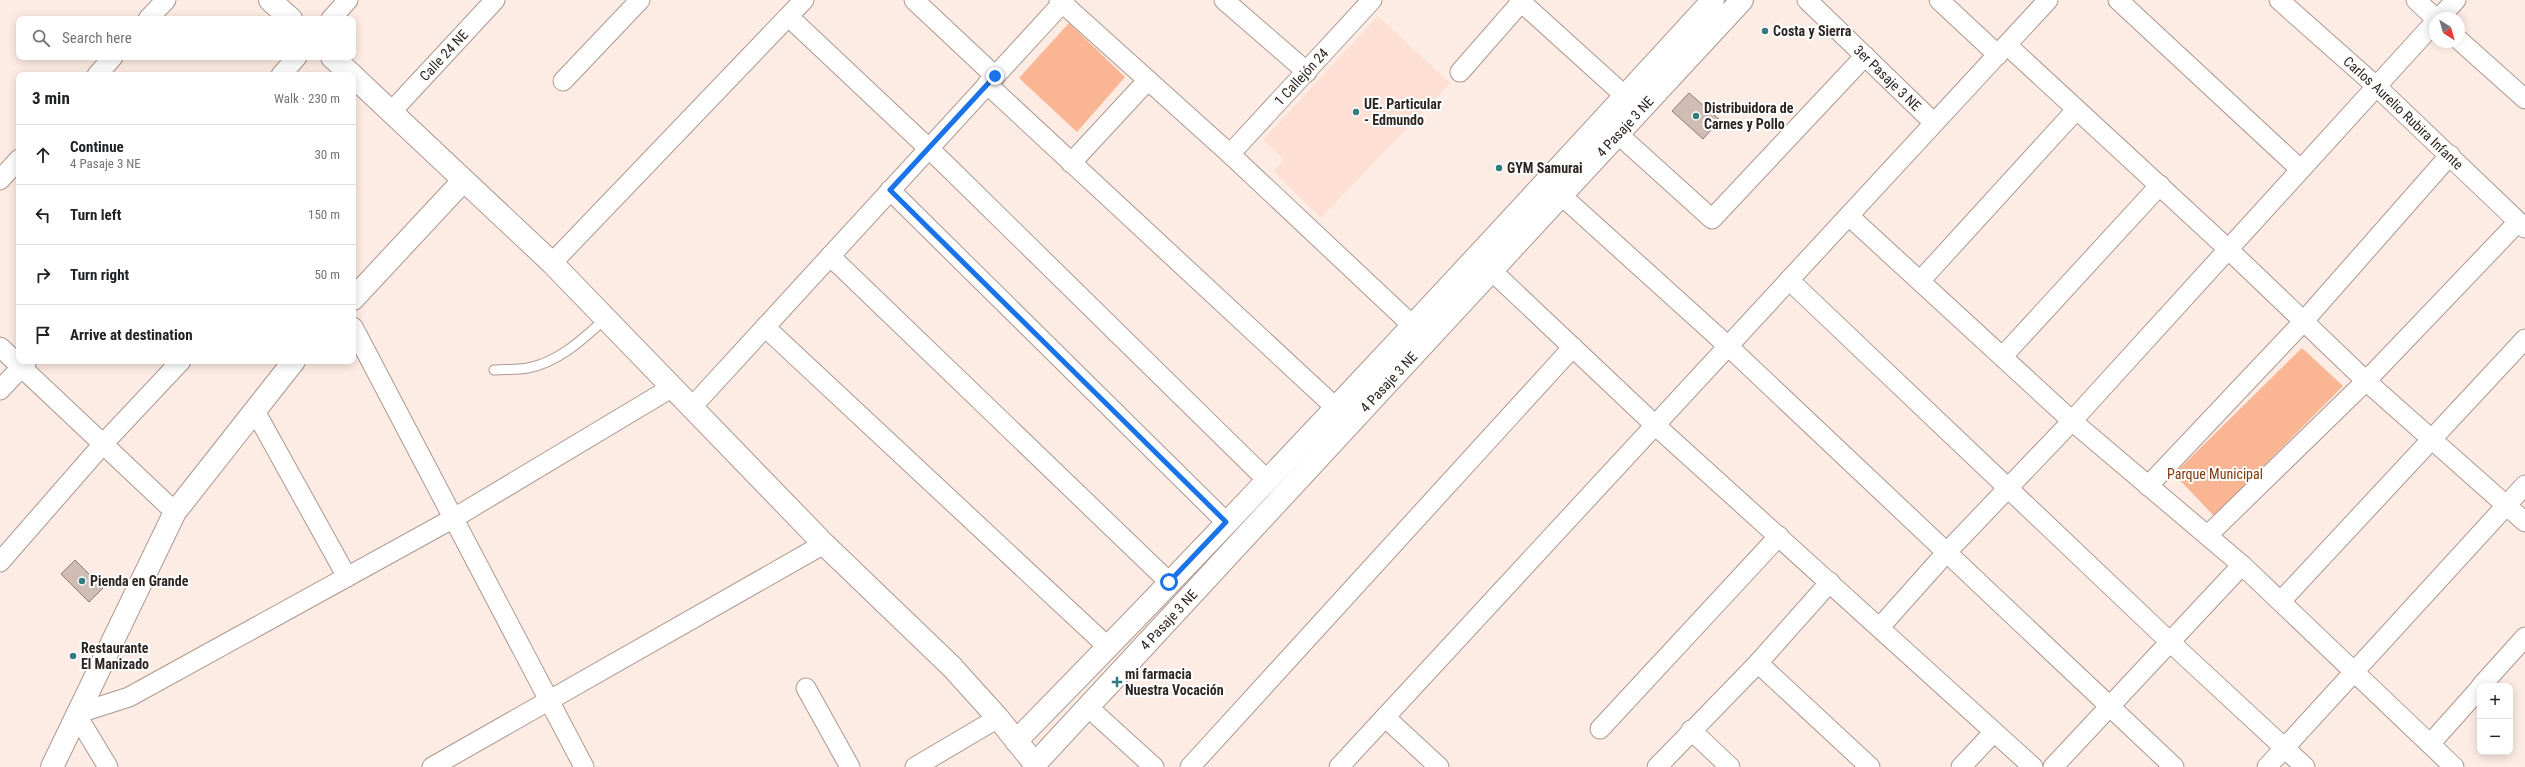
<!DOCTYPE html>
<meta charset="utf-8">
<style>
:root{--surface:#fff;--page:#f2f2f2;--text:#202124;--muted:#757577;--line:#e0e0e0}
body{margin:0;font-family:"Roboto Condensed",sans-serif;background:var(--page);color:var(--text)}
.controls{position:absolute;right:12px;bottom:12px;display:grid;overflow:hidden;border-radius:8px;box-shadow:0 2px 10px #0003}
.controls button{width:36px;height:36px;display:grid;place-items:center;padding:0;border:0;border-bottom:1px solid var(--line);background:var(--surface);color:var(--text);font:20px sans-serif}
.compass{position:absolute;left:2429px;top:12px;width:36px;height:36px;border-radius:50%;background:var(--surface);box-shadow:0 2px 10px #0003;rotate:143deg}
.stop{position:absolute;width:12px;height:12px;margin:-9px;border:3px solid #1a73e8;border-radius:50%;background:#fff}
.stop.end{background:#1a73e8;border-color:#fff;box-shadow:0 1px 4px #0008}
.list{margin:0;padding:0;list-style:none}
h2{display:flex;justify-content:space-between;align-items:center;height:52px;margin:0;padding:0 16px;font-size:17px}
h2 small{font-size:13px;font-weight:400;color:var(--muted)}
.list li{display:grid;grid-template-columns:26px 1fr auto;gap:12px;align-items:center;box-sizing:border-box;height:60px;padding:0 16px;border-top:1px solid var(--line)}
.list b{display:block;font-size:15px;white-space:nowrap}
.list p{margin:0;font-size:13px;white-space:nowrap;color:var(--muted)}
.list em{font-size:13px;font-style:normal;color:var(--muted)}
.icon{flex:none;width:22px;height:22px;fill:none;stroke:currentColor;stroke-width:2;stroke-linecap:round;stroke-linejoin:round}
.map{position:relative;flex:none;width:2525px;height:767px;overflow:hidden}
.search{position:absolute;background:var(--surface);box-shadow:0 2px 10px #0003;left:16px;top:16px;width:340px;height:44px;display:flex;align-items:center;gap:10px;box-sizing:border-box;padding:0 14px;border-radius:8px;color:var(--muted);font-size:15px}
.panel{position:absolute;background:var(--surface);box-shadow:0 2px 10px #0003;left:16px;top:72px;width:340px;height:292px;border-radius:8px}
.map>svg:first-child{display:block}
.built{fill:#fde0d3}
.green{fill:#fab593}
.building{fill:#d0bcb2;stroke:#8c7970}
.lines{fill:none;stroke-linecap:round;stroke-linejoin:round}
.service-casing{stroke:#ac988f;stroke-width:11}
.minor-casing{stroke:#ac988f;stroke-width:21}
.tertiary-casing{stroke:#ac988f;stroke-width:24}
.service{stroke:#fff;stroke-width:9}
.minor{stroke:#fff;stroke-width:19}
.tertiary{stroke:#fff;stroke-width:22}
.route{stroke:#1a73e8;stroke-width:5}
.poi-dot{fill:#327c7d;stroke:#fff;stroke-width:1.5}
.labels{text-anchor:middle;dominant-baseline:central;stroke-width:4;stroke-linejoin:round;paint-order:stroke}
.poi-label{font-size:14px;font-weight:bold;fill:#2d2522;stroke:#fff;text-anchor:start}
.street-label{font-size:14px;fill:#2d2522;stroke:#fff}
.park-label{font-size:14px;fill:#7e380b;stroke:#fff}
</style>
<div class="map">
<svg width="2525" height="767" viewBox="0 0 2525 767">
<rect width="100%" height="100%" fill="#fdece4"/>
<!-- built -->
<path class="built" d="M 1378,16 L 1450,83 L 1321,218 L 1273,171 L 1284,160 L 1263,140 Z"/>
<!-- green -->
<path class="green" d="M 1069,23 L 1125,77 L 1077,132 L 1019,78 Z
M 2302,348 L 2343,386 L 2214,516 L 2174,474 Z"/>
<!-- building -->
<path class="building" d="M 1689,93 L 1720,120 L 1703,139 L 1672,111 Z
M 75,560 L 103,588 L 89,602 L 61,574 Z"/>
<g class="lines">
<!-- service casing -->
<g class="service-casing">
<path id="service" d="M 494,370 C 505,369 517,370 528,368 C 559,362 583,339 605,319"/>
</g>
<!-- minor casing -->
<g class="minor-casing">
<g id="minor">
<path d="M 914,0 L 995,76"/>
<path d="M 1059,0 L 1230,154 L 1412,325"/>
<path d="M 1224,0 L 1307,72"/>
<path d="M 1519,0 L 1625,96"/>
<path id="s1" d="M 1807,0 L 1934,123"/>
<path d="M 1939,0 L 1998,55"/>
<path d="M 2118,0 L 2300,169"/>
<path id="s2" d="M 2279,0 L 2376,86 L 2525,228"/>
<path d="M 2416,0 L 2435,18"/>
<path d="M 789,17 L 943,162 L 1266,479"/>
<path d="M 2439,18 L 2456,0"/>
<path d="M 148,19 L 166,0"/>
<path d="M 331,19 L 348,0"/>
<path d="M 2459,40 L 2525,99"/>
<path d="M 2007,45 L 2228,249 L 2366,381 L 2525,522"/>
<path d="M 1460,72 L 1523,0"/>
<path d="M 97,75 L 113,57"/>
<path d="M 281,75 L 297,57"/>
<path d="M 563,81 L 640,0"/>
<path d="M 987,84 L 1335,407"/>
<path id="s3" d="M 392,111 L 495,0"/>
<path d="M 1619,135 L 1712,219 L 1865,56"/>
<path id="s4" d="M 1230,154 L 1372,0"/>
<path d="M 1071,163 L 1148,80"/>
<path d="M 0,180 L 19,159"/>
<path d="M 890,190 L 1226,522"/>
<path d="M 1562,196 L 1728,346 L 2174,767"/>
<path d="M 1849,216 L 2072,421 L 2242,565 L 2454,767"/>
<path d="M 830,256 L 1169,582"/>
<path d="M 552,263 L 804,0"/>
<path d="M 1493,272 L 1655,425 L 2033,767"/>
<path d="M 1789,280 L 2170,642 L 2305,767"/>
<path d="M 1921,280 L 2076,110"/>
<path d="M 353,327 L 584,767"/>
<path d="M 765,327 L 1108,647"/>
<path d="M 0,347 L 175,512"/>
<path d="M 2003,356 L 2160,185"/>
<path d="M 0,390 L 27,361"/>
<path d="M 691,408 L 1065,0"/>
<path d="M 255,411 L 347,577"/>
<path d="M 2148,486 L 2303,322 L 2450,155"/>
<path d="M 2208,535 L 2366,381 L 2518,222"/>
<path d="M 0,562 L 103,444 L 181,361"/>
<path d="M 2281,601 L 2525,339"/>
<path d="M 1880,627 L 1946,553 L 2072,421 L 2435,22"/>
<path d="M 1758,663 L 1870,767"/>
<path d="M 2481,686 L 2525,637"/>
<path d="M 806,688 L 850,767"/>
<path d="M 1089,708 L 1154,767"/>
<path d="M 1385,717 L 1439,767"/>
<path d="M 1600,729 L 1779,536"/>
<path d="M 1691,730 L 1730,767"/>
<path d="M 2430,744 L 2480,688"/>
<path d="M 108,767 L 76,714 L 129,697 L 454,518 L 671,388"/>
<path d="M 432,767 L 824,544"/>
<path d="M 915,767 L 998,718"/>
<path d="M 1190,767 L 1573,347"/>
<path d="M 1339,767 L 2048,0"/>
<path d="M 1657,767 L 1758,663 L 1830,582"/>
<path d="M 1961,767 L 1994,732"/>
<path d="M 2053,767 L 2242,565"/>
<path d="M 2267,767 L 2525,485"/>
</g>
</g>
<!-- tertiary casing -->
<g class="tertiary-casing">
<g id="tertiary">
<path d="M 270,0 L 291,19"/>
<path d="M 332,57 L 352,75"/>
<path id="s5" d="M 353,76 L 552,263 L 824,544 L 952,667 L 998,718 L 1035,764 L 1742,0"/>
<path d="M 353,299 L 463,181"/>
<path d="M 1016,741 C 1254,499 1484,250 1713,0"/>
<path d="M 52,767 L 175,512 L 294,361"/>
</g>
</g>
<!-- service -->
<use href="#service" class="service"/>
<!-- minor -->
<use href="#minor" class="minor"/>
<!-- tertiary -->
<use href="#tertiary" class="tertiary"/>
</g>
<g class="lines">
<!-- route -->
<path class="route" d="M 995,76 L 890,190 L 1226,522 L 1169,582"/>
</g>
<!-- markers -->
<g class="poi-dot">
<circle cx="1765" cy="31" r="4"/>
<circle cx="1356" cy="112" r="4"/>
<circle cx="1696" cy="116" r="4"/>
<circle cx="1499" cy="168" r="4"/>
<circle cx="82" cy="581" r="4"/>
<circle cx="73" cy="656" r="4"/>
<path d="M1115 676h4v4h4v4h-4v4h-4v-4h-4v-4h4z"/>
</g>
<g class="labels">
<!-- poi labels -->
<g class="poi-label">
<text x="1773" y="31">Costa y Sierra</text>
<text x="1364" y="104">UE. Particular<tspan x="1364" dy="16">- Edmundo</tspan></text>
<text x="1704" y="108">Distribuidora de<tspan x="1704" dy="16">Carnes y Pollo</tspan></text>
<text x="1507" y="168">GYM Samurai</text>
<text x="90" y="581">Pienda en Grande</text>
<text x="81" y="648">Restaurante<tspan x="81" dy="16">El Manizado</tspan></text>
<text x="1125" y="674">mi farmacia<tspan x="1125" dy="16">Nuestra Vocación</tspan></text>
</g>
<!-- street labels -->
<g class="street-label">
<text stroke="none"><textPath href="#s3" startOffset="76">Calle 24 NE</textPath></text>
<text stroke="none"><textPath href="#s4" startOffset="105">1 Callejón 24</textPath></text>
<text stroke="none"><textPath href="#s1" startOffset="112">3er Pasaje 3 NE</textPath></text>
<text stroke="none"><textPath href="#s2" startOffset="168">Carlos Aurelio Rubira Infante</textPath></text>
<text stroke="none"><textPath href="#s5" startOffset="1838">4 Pasaje 3 NE</textPath></text>
<text stroke="none"><textPath href="#s5" startOffset="1490">4 Pasaje 3 NE</textPath></text>
<text stroke="none"><textPath href="#s5" startOffset="1166">4 Pasaje 3 NE</textPath></text>
</g>
<!-- park labels -->
<g class="park-label">
<text x="2215" y="474">Parque Municipal</text>
</g>
</g>
</svg>
<div class="controls">
<button>+</button>
<button>−</button>
</div>
<svg class="compass" viewBox="-18 -18 36 36"><path d="M0-13l5 13h-10z" fill="#e53935"/><path d="M0 13l5-13h-10z" fill="#757577"/></svg>
<div class="stop" style="left:1169px;top:582px"></div>
<div class="stop end" style="left:995px;top:76px"></div>
<div class="search"><svg class="icon" aria-label="search" viewBox="0 0 24 24"><circle cx="10" cy="10" r="6"/><path d="M15 15l6 6"/></svg>Search here</div>
<section class="panel">
<h2>3 min<small>Walk · 230 m</small></h2>
<ul class="list">
<li><svg class="icon" aria-label="ahead" viewBox="0 0 24 24"><path d="M12 20V5M6 11l6-6 6 6"/></svg><div><b>Continue</b><p>4 Pasaje 3 NE</p></div><em>30 m</em></li>
<li><svg class="icon" aria-label="left" viewBox="0 0 24 24"><path d="M17 20v-9H6M10 6l-5 5 5 5"/></svg><div><b>Turn left</b></div><em>150 m</em></li>
<li><svg class="icon" aria-label="right" viewBox="0 0 24 24"><path d="M7 20v-9h11M14 6l5 5-5 5"/></svg><div><b>Turn right</b></div><em>50 m</em></li>
<li><svg class="icon" aria-label="arrive" viewBox="0 0 24 24"><path d="M6 21V4h12l-3 4 3 4H6"/></svg><div><b>Arrive at destination</b></div></li>
</ul>
</section>
</div>
